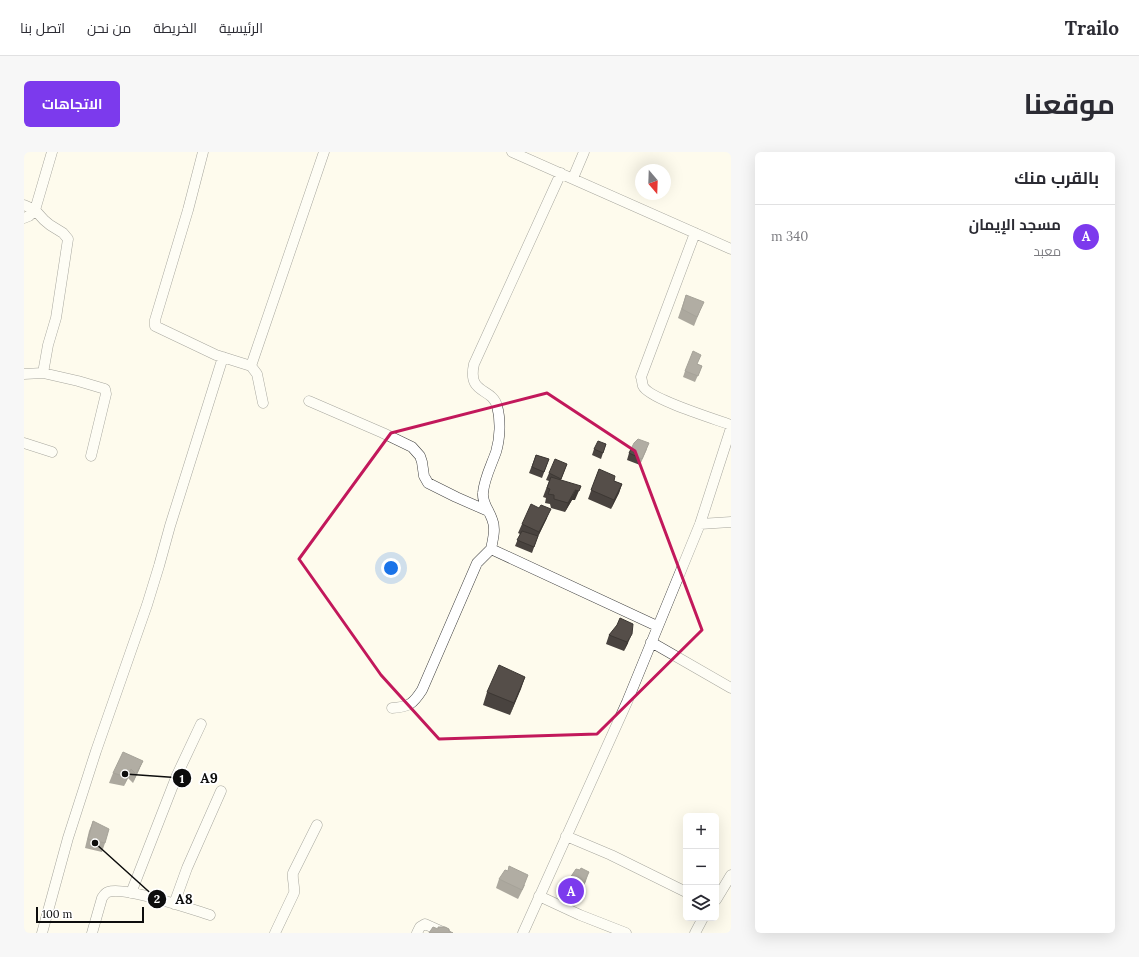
<!DOCTYPE html>
<html lang="ar">
<meta charset="utf-8">
<style>
:root{--surface:#fff;--page:#f7f7f7;--text:#2b2b33;--muted:#7c7c81;--line:#e1e1e2;--accent:#7c3aed}
body{margin:0;font-family:Lora,Cairo,serif;background:var(--page);color:var(--text);direction:rtl}
.controls{position:absolute;right:12px;bottom:12px;display:grid;overflow:hidden;border-radius:6px;box-shadow:0 4px 16px #0002}
.controls button{width:36px;height:36px;display:grid;place-items:center;padding:0;border:0;border-bottom:1px solid var(--line);background:var(--surface);color:var(--text);font:20px sans-serif}
.compass{position:absolute;left:611px;top:12px;width:36px;height:36px;border-radius:50%;background:var(--surface);box-shadow:0 4px 16px #0002;rotate:161deg}
.scale{position:absolute;left:12px;bottom:10px;width:108px;box-sizing:border-box;padding-left:4px;border:2px solid #0d0d0d;border-top:0;font-size:11px;line-height:14px;white-space:nowrap;color:#0d0d0d;-webkit-text-stroke:3px #fff;paint-order:stroke}
.you{position:absolute;left:367px;top:416px;width:14px;height:14px;margin:-10px;border:3px solid #fff;border-radius:50%;background:#1a73e8;box-shadow:0 0 0 6px #1a73e833}
.badge{display:grid;place-items:center;width:26px;height:26px;border-radius:50%;background:var(--accent);color:#fff;font-size:13px;font-weight:700}
.pin{position:absolute;translate:-50% -50%;border:2px solid #fff;box-shadow:0 1px 4px #0006}
.list{margin:0;padding:0;list-style:none}
h2{display:flex;justify-content:space-between;align-items:center;height:52px;margin:0;padding:0 16px;font-size:17px}
h2 small{font-size:13px;font-weight:400;color:var(--muted)}
.list li{display:grid;grid-template-columns:26px 1fr auto;gap:12px;align-items:center;box-sizing:border-box;height:64px;padding:0 16px;border-top:1px solid var(--line)}
.list b{display:block;font-size:15px;white-space:nowrap}
.list p{margin:0;font-size:13px;white-space:nowrap;color:var(--muted)}
.list em{font-size:13px;font-style:normal;color:var(--muted)}
.icon{flex:none;width:22px;height:22px;fill:none;stroke:currentColor;stroke-width:2;stroke-linecap:round;stroke-linejoin:round}
.map{position:relative;flex:none;width:707px;height:781px;overflow:hidden;direction:ltr;border-radius:6px}
header{display:flex;align-items:center;gap:24px;box-sizing:border-box;height:56px;padding:0 20px;background:var(--surface);border-bottom:1px solid var(--line)}
header strong{font-size:19px}
nav{display:flex;gap:22px;margin-inline-start:auto;font-size:14px}
.intro{display:flex;align-items:center;justify-content:space-between;box-sizing:border-box;height:96px;padding:0 24px}
h1{margin:0;font-size:28px}
.button{padding:10px 18px;border-radius:6px;background:var(--accent);color:#fff;font-size:14px;font-weight:700}
main{display:flex;gap:24px;padding:0 24px}
aside{flex:1;background:var(--surface);border-radius:6px;box-shadow:0 4px 16px #0002}
.map>svg:first-child{display:block}
.lines{fill:none;stroke-linecap:round;stroke-linejoin:round}
.minor-casing{stroke:#404040;stroke-width:11}
.minor{stroke:#fff;stroke-width:10}
.wall{fill:#49433f}
.shaded-wall{fill:#3c3733}
.building{fill:#554e49;stroke:#3c3733}
.marked{fill:none;stroke:#c2185b;stroke-width:3;stroke-linejoin:round}
.leader{fill:none;stroke:#0d0d0d;stroke-width:1.5}
.callout-dot{fill:#0d0d0d;stroke:#fff;stroke-width:1.5}
.mark-label{font-size:12px;text-anchor:middle;font-weight:bold;fill:#fff}
.callout-label{font-size:14px;text-anchor:middle;font-weight:bold;fill:#0d0d0d;stroke:#fff;stroke-width:4;stroke-linejoin:round;paint-order:stroke}
</style>
<header>
<strong>Trailo</strong>
<nav><a>الرئيسية</a><a>الخريطة</a><a>من نحن</a><a>اتصل بنا</a></nav>
</header>
<div class="intro"><h1>موقعنا</h1><a class="button">الاتجاهات</a></div>
<main>
<aside>
<h2>بالقرب منك<small></small></h2>
<ul class="list">
<li><span class="badge">A</span><div><b>مسجد الإيمان</b><p>معبد</p></div><em>340 m</em></li>
</ul>
</aside>
<div class="map">
<svg width="707" height="781" viewBox="0 0 707 781">
<rect width="100%" height="100%" fill="#fefbed"/>
<g class="lines">
<!-- minor casing -->
<g class="minor-casing">
<path id="minor" d="M 179,0 L 164,58 L 131,168 L 131,174 L 192,203 L 227,214 L 233,222 L 239,251
M 488,0 L 707,97
M 549,26 L 560,0
M 0,53 L 11,58 L 20,68 L 26,73 L 39,81 L 44,87 L 32,166 L 24,193 L 19,221
M 0,66 L 5,64 L 11,58 L 28,0
M 671,81 L 617,225 C 618,227 618,231 619,234 C 625,247 691,267 707,273
M 227,214 L 300,0
M 0,222 L 19,221 L 54,229 L 81,237 L 82,242 L 67,304
M 285,249 L 359,281 L 388,295 L 396,304 L 398,310 L 400,324 L 404,331 L 432,345 L 464,359
M 0,291 L 28,300
M 676,372 L 707,370
M 467,397 C 469,387 472,376 468,367 C 465,358 458,351 459,341 C 460,327 467,314 472,300 C 476,287 477,268 473,254 C 468,235 443,243 450,212 L 537,21
M 627,490 L 707,536
M 368,556 C 385,555 389,552 398,538 L 453,411 L 467,397 L 633,474
M 542,684 L 587,703 L 662,740
M 107,741 L 153,623 L 177,572
M 515,744 L 556,763 L 602,781
M 692,748 L 707,723
M 150,752 L 163,716 L 197,639
M 18,781 L 44,686 L 72,599 L 123,453 L 135,414 L 146,374 L 199,205
M 68,781 L 78,746 C 80,743 81,741 84,740 C 101,734 167,757 186,763
M 251,781 L 270,741 C 271,734 268,728 269,721 L 293,673
M 393,781 L 396,775 L 401,772 L 421,781
M 499,781 L 603,550 L 676,372 L 707,276
M 671,781 L 679,766"/>
</g>
<!-- minor -->
<use href="#minor" class="minor"/>
</g>
<!-- wall -->
<path class="wall" d="M 662,143 L 676,159 L 670,174 L 654,166 Z
M 673,212 L 678,214 L 671,230 L 659,225 L 661,219 Z
M 582,292 L 577,307 L 568,303 L 570,297 Z
M 623,297 L 616,313 L 603,308 L 605,301 Z
M 512,303 L 525,307 L 518,326 L 505,321 Z
M 543,312 L 537,328 L 551,348 L 548,348 L 541,360 L 527,356 L 526,352 L 521,351 L 522,346 L 519,345 L 525,329 L 522,328 L 525,321 Z
M 575,317 L 590,329 L 598,332 L 595,341 L 587,357 L 564,347 Z
M 523,366 L 514,384 L 508,401 L 491,394 L 496,382 L 494,381 L 498,372 Z
M 596,466 L 604,491 L 600,499 L 582,492 L 585,483 L 593,474 Z
M 501,525 L 486,563 L 459,553 L 463,540 Z
M 119,609 L 115,618 L 109,631 L 104,626 L 100,634 L 85,631 L 89,621 Z
M 69,669 L 81,691 L 78,700 L 61,696 L 65,679 Z
M 546,726 L 562,729 L 553,747 L 543,743 L 546,737 L 543,736 Z
M 475,727 L 501,733 L 494,747 L 472,736 Z"/>
<!-- shaded-wall -->
<path class="shaded-wall" d="M 598,332 L 595,341 L 587,357 L 590,348 Z
M 557,334 L 551,348 L 548,348 L 541,360 L 544,351 L 551,338 Z
M 527,357 L 523,366 L 512,389 L 515,380 Z
M 608,482 L 604,491 L 600,499 L 603,490 Z
M 501,525 L 497,537 L 486,563 L 490,551 Z
M 119,609 L 115,618 L 109,631 L 112,622 Z
M 107,617 L 104,626 L 100,634 L 103,625 Z
M 565,720 L 562,729 L 553,747 L 556,738 Z"/>
<!-- building -->
<path class="building" d="M 662,143 L 680,150 L 673,165 L 658,157 Z
M 669,199 L 677,203 L 673,212 L 678,214 L 674,224 L 661,219 Z
M 614,287 L 625,291 L 618,307 L 605,301 L 610,291 Z
M 574,289 L 582,292 L 579,301 L 570,297 Z
M 512,303 L 525,307 L 520,320 L 508,315 Z
M 531,307 L 543,312 L 537,327 L 525,321 Z
M 575,317 L 591,324 L 590,329 L 598,332 L 590,348 L 567,338 Z
M 527,325 L 557,334 L 555,339 L 551,338 L 544,351 L 530,347 L 530,343 L 524,342 L 526,337 L 523,336 Z
M 507,352 L 515,356 L 517,353 L 527,357 L 515,380 L 498,372 Z
M 498,379 L 514,384 L 510,395 L 493,388 Z
M 596,466 L 609,472 L 608,482 L 603,490 L 585,483 L 593,473 Z
M 475,513 L 501,525 L 490,551 L 463,540 Z
M 99,600 L 119,609 L 112,622 L 107,617 L 103,625 L 89,621 Z
M 69,669 L 85,677 L 81,691 L 64,687 Z
M 485,714 L 504,723 L 498,738 L 475,727 L 481,718 L 484,719 Z
M 557,716 L 565,720 L 556,738 L 547,734 L 549,728 L 546,726 L 552,717 L 556,718 Z
M 409,775 L 414,777 L 414,775 L 421,775 L 425,777 L 425,779 L 429,781 L 405,781 Z"/>
<!-- marked area -->
<path d="M0 0H707V781H0ZM 523,241 L 611,299 L 678,478 L 573,582 L 415,587 L 357,523 L 275,407 L 367,281 Z" fill="#fefbed" fill-opacity=".55" fill-rule="evenodd"/>
<path class="marked" d="M 523,241 L 611,299 L 678,478 L 573,582 L 415,587 L 357,523 L 275,407 L 367,281 Z"/>
<!-- callouts -->
<path class="leader" d="M101 622L158 626M71 691L133 747"/>
<g class="callout-dot">
<circle cx="101" cy="622" r="4"/>
<circle cx="71" cy="691" r="4"/>
<circle cx="158" cy="626" r="10"/>
<circle cx="133" cy="747" r="10"/>
</g>
<g class="mark-label">
<text x="158" y="631">1</text>
<text x="133" y="751">2</text>
</g>
<g class="callout-label">
<text x="185" y="631">A9</text>
<text x="160" y="752">A8</text>
</g>
</svg>
<div class="controls">
<button>+</button>
<button>−</button>
<button><svg class="icon" aria-label="layers" viewBox="0 0 24 24"><path d="M12 4l9 5-9 5-9-5zM3 14l9 5 9-5"/></svg></button>
</div>
<svg class="compass" viewBox="-18 -18 36 36"><path d="M0-13l5 13h-10z" fill="#e53935"/><path d="M0 13l5-13h-10z" fill="#7c7c81"/></svg>
<div class="scale">100 m</div>
<div class="you"></div>
<div class="pin badge" style="left:547px;top:739px">A</div>
</div>
</main>
